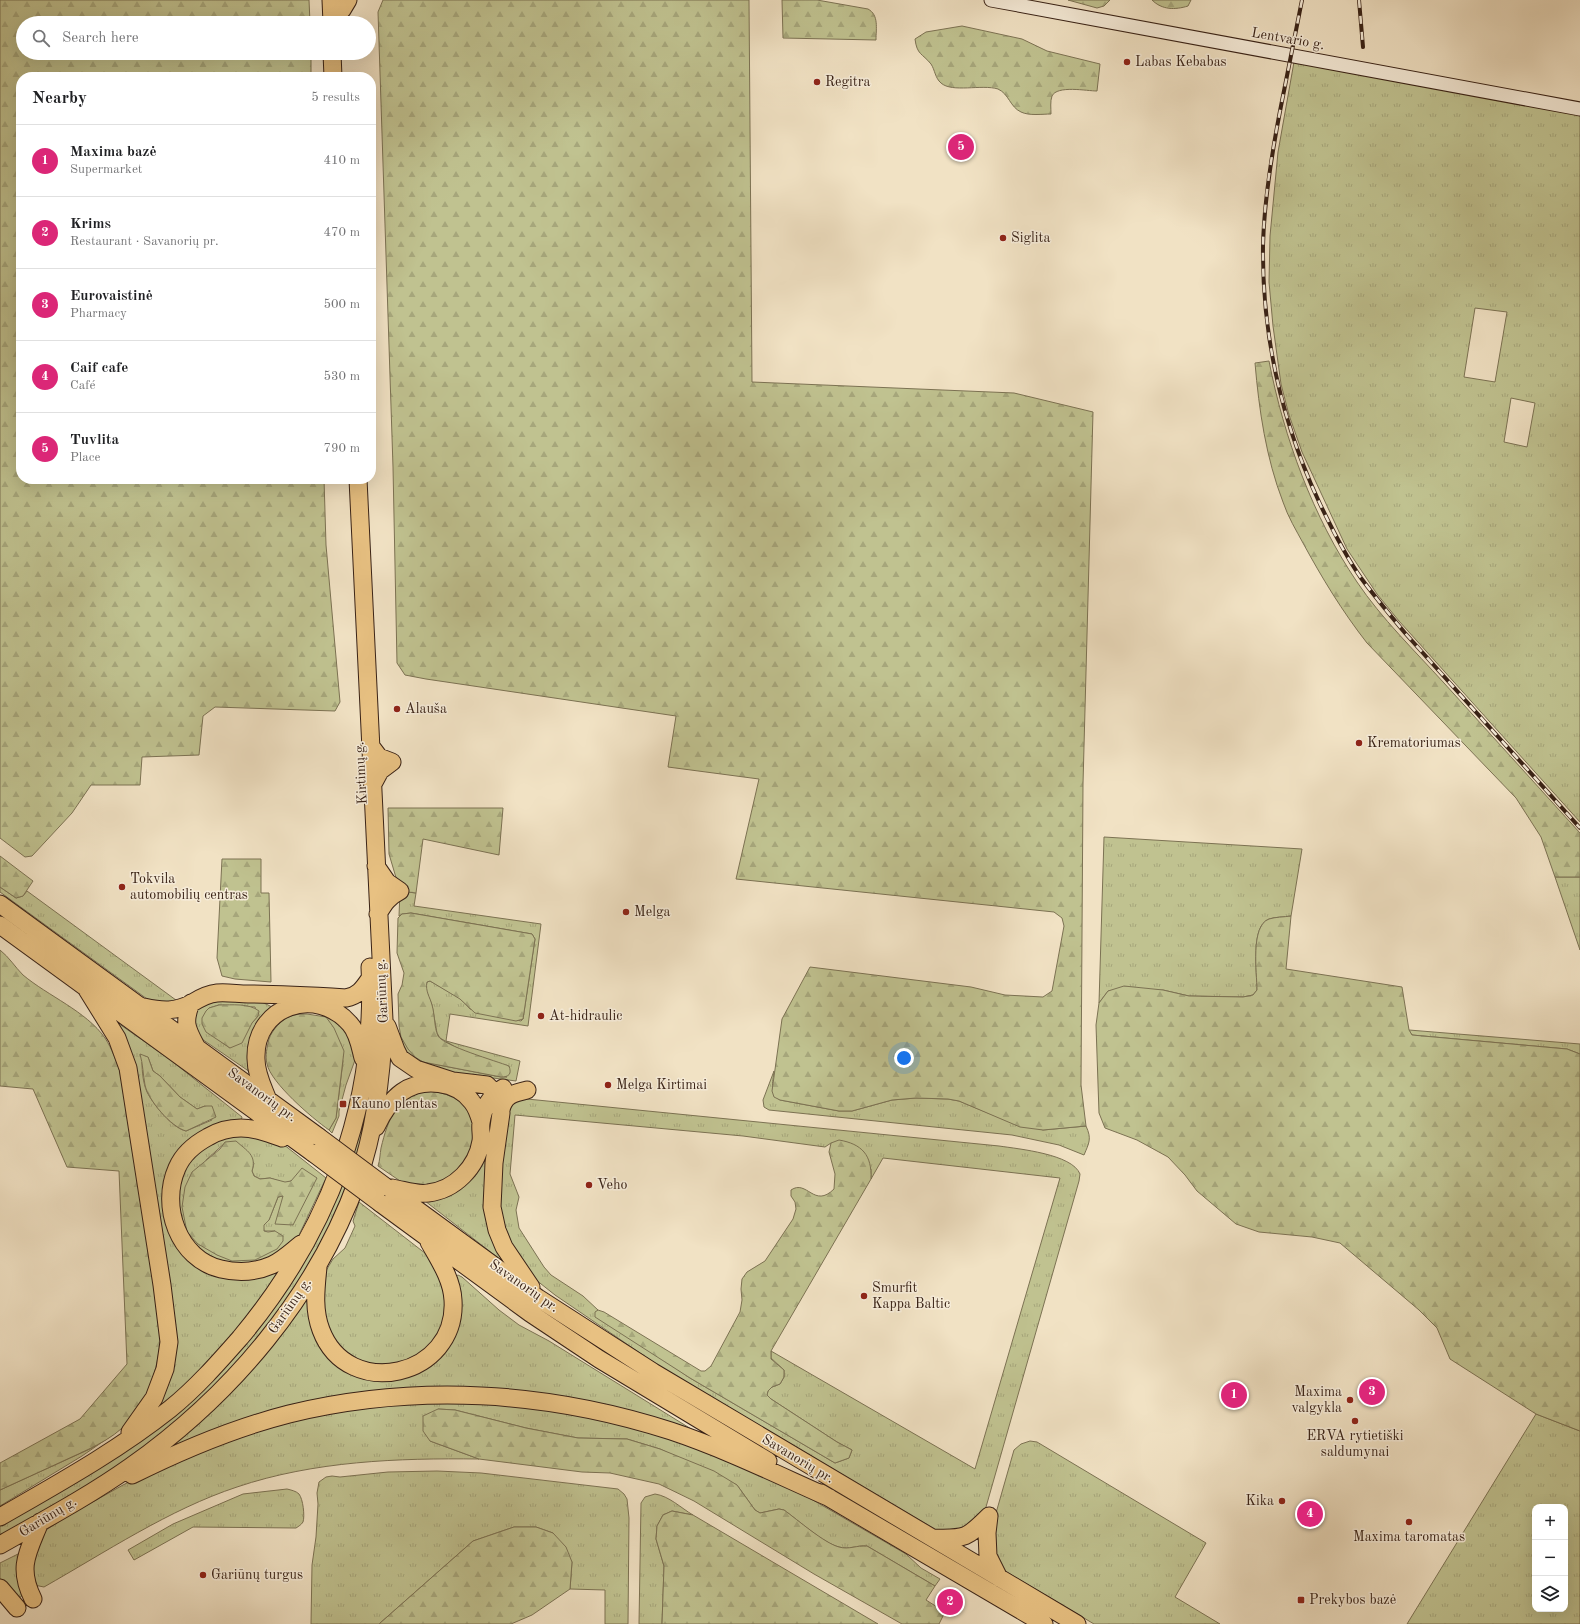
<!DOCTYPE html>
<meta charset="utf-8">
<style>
:root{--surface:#fff;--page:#f2f2f2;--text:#202124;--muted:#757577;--line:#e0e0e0;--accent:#db2777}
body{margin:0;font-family:"Old Standard TT",serif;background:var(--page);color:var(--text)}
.controls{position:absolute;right:12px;bottom:12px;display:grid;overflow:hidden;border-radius:8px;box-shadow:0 4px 16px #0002}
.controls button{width:36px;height:36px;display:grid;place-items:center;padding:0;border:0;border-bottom:1px solid var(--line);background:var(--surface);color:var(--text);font:20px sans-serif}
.you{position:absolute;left:904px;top:1058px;width:14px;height:14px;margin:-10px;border:3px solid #fff;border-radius:50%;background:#1a73e8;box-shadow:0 0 0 6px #1a73e833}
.badge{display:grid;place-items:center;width:26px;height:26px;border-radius:50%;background:var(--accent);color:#fff;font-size:13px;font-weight:700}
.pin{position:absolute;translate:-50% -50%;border:2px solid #fff;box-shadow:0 1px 4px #0006}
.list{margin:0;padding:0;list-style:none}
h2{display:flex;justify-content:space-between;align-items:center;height:52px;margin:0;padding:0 16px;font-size:17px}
h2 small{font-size:13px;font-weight:400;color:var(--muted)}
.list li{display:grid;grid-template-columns:26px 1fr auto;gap:12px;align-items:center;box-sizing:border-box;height:72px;padding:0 16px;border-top:1px solid var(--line)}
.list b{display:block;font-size:15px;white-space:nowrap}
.list p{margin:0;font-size:13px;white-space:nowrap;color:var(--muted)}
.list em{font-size:13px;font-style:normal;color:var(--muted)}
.icon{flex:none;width:22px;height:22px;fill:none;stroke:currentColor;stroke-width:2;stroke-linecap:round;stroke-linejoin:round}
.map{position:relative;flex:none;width:1580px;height:1624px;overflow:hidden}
.search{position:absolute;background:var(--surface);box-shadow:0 4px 16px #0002;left:16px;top:16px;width:360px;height:44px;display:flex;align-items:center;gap:10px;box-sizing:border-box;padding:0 14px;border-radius:22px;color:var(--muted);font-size:15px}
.panel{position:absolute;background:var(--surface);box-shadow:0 4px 16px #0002;left:16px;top:72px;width:360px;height:412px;border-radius:16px}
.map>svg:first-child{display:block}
.grass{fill:url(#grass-tufts);stroke:#7c7253;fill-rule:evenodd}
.forest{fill:url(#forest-firs);stroke:#7c7253}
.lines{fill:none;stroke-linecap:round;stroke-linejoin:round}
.secondary-casing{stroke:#392216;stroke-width:15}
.highway-casing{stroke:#392216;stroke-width:19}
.secondary{stroke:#f6ecd9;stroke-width:13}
.highway{stroke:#e8c182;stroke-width:17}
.rail-casing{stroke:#392216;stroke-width:4}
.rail{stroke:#f6ecd9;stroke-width:2.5;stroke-dasharray:8;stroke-linecap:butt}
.highway-bridge-casing{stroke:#392216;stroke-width:19;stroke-linecap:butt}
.highway-bridge{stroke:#e8c182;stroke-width:17}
.poi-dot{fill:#8f2418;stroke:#f6ecd9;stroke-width:1.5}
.labels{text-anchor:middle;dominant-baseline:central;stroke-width:3;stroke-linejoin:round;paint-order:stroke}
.street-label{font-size:14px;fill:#392216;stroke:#f6ecd9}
.poi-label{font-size:14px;fill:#392216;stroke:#f6ecd9;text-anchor:start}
</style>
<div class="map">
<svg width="1580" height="1624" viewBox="0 0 1580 1624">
<defs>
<pattern id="grass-tufts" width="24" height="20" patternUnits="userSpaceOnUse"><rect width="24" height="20" fill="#c0c290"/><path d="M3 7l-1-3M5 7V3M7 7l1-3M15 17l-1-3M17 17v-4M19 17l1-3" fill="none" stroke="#a6a67b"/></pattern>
<pattern id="forest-firs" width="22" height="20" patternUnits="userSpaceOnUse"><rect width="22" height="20" fill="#c0c290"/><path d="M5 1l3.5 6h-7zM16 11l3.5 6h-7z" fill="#a6a67b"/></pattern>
</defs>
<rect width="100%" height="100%" fill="#f1e2c4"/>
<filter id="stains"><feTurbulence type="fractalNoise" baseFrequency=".005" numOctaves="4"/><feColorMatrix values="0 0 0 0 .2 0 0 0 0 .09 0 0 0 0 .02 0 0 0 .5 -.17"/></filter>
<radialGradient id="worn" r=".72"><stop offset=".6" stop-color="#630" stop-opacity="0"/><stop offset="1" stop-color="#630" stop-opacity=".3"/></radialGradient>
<!-- grass -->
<path class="grass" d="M 1294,62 L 1580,114 L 1580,822 L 1399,621 L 1377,594 L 1347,549 L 1302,452 L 1289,415 L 1281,384 L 1273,326 L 1269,282 L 1270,236 L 1278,152 ZM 1475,308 L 1507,312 L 1495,382 L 1464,377 ZM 1511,398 L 1535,403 L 1527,447 L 1504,442 Z
M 1104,837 L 1302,849 L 1291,916 C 1284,917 1275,917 1269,919 C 1250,926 1257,973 1257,990 L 1253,995 L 1243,997 L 1189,996 L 1163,990 L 1108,991 L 1099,1003 Z
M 1555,877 L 1580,877 L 1580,950 Z
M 0,887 L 16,898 L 23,896 L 27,891 L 180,1003 L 154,1004 L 0,892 Z
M 400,891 L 416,893 L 414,906 L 541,924 L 528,1026 L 450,1014 L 446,1041 L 520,1061 L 516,1081 L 432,1070 L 408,1060 L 401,1041 L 400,1033 L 401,1037 L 423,1062 L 501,1077 L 507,1077 L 440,1038 L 437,1033 L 432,1005 L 425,988 L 427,982 L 430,981 L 460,998 L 470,1009 L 521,1021 L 523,1019 L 535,939 L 532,934 L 411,913 L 402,914 L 399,916 Z
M 214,1000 L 258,1000 L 274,1008 L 250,1072 L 196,1035 L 193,1008 ZM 219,1005 L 255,1007 L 258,1016 L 230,1048 L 220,1041 L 206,1011 L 209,1008 Z
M 326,1017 L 335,1019 L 353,1038 L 355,1060 L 346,1085 L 339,1111 L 339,1116 L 332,1133 L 329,1130 L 336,1118 L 343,1061 Z
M 115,1021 L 168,1058 L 242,1117 L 241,1121 L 191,1142 L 167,1219 L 211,1271 L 286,1262 L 264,1295 L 236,1331 L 207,1364 L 177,1393 L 156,1409 L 169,1365 ZM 148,1057 L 153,1071 L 160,1076 L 180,1097 L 197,1109 L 205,1106 L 212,1120 L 186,1131 C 172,1128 153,1104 147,1092 C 143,1083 142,1071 142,1062 Z
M 1409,1030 L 1580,1044 L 1580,1054 L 1567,1049 L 1412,1035 Z
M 774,1071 C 773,1082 769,1094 780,1100 L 839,1111 L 852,1111 L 892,1100 L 916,1098 L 948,1099 L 959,1101 L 993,1115 L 1043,1130 L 1086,1126 C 1092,1139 1089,1143 1084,1155 L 1059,1145 L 1012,1135 L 769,1110 L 764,1107 L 763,1100 Z
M 369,1074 L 373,1094 L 347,1193 L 312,1263 L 265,1332 L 187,1415 L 128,1461 L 0,1537 L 0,1524 L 148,1432 L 292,1276 Z
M 517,1098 L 999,1146 C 1019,1149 1072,1154 1080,1174 L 1079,1181 L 984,1514 L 966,1532 L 938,1531 L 659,1366 L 555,1295 L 526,1272 L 508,1244 L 496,1192 L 509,1101 ZM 515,1115 L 743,1136 L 825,1147 L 831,1143 L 871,1169 L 871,1179 L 883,1158 L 1060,1178 L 975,1469 L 771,1351 L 771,1358 L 784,1370 L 784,1377 L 780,1384 L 772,1387 L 768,1391 L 767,1395 L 771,1399 L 837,1442 L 852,1450 L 849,1458 L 835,1463 L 690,1378 L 595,1313 L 598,1310 L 583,1296 L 551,1275 L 544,1267 L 519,1228 L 516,1210 L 519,1197 L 510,1174 Z
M 487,1115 L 497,1116 L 490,1176 L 506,1264 L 425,1201 Z
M 235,1132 L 283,1144 L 326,1178 L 299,1235 L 289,1248 L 276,1258 L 239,1269 L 197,1251 L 175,1209 L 174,1195 L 190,1155 ZM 226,1142 L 254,1163 L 252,1171 L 254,1176 L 260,1179 L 270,1178 L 285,1183 L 291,1181 L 283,1196 L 278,1197 L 269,1220 L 263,1225 L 264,1231 L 275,1231 L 217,1255 L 206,1160 Z
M 359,1202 L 430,1257 L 441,1270 L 449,1319 L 421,1359 L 370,1367 L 340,1351 L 322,1321 L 324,1274 L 333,1259 L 345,1248 L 355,1226 L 353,1221 Z
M 458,1275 L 462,1277 L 499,1310 L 519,1325 L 549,1341 L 696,1432 L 590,1404 L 374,1394 L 144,1466 L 268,1349 L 308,1298 L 345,1366 L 433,1361 L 454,1277 Z
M 426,1399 L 560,1408 L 688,1442 L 806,1496 L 906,1554 L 921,1568 L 940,1579 L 935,1586 L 867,1546 C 857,1545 849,1550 839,1547 C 823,1543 798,1520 784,1510 L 779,1509 L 760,1513 L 755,1510 L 737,1485 L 660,1449 L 627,1439 L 578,1438 L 526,1428 L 455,1410 L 438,1409 L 430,1441 L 479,1459 C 398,1458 314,1461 237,1487 C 170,1509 104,1553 44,1587 L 34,1585 L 30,1559 L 46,1530 L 64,1518 L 123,1485 L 168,1462 L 278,1421 Z
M 1536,1414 L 1580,1431 L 1580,1624 L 1407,1624 ZM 1535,1507 L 1565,1507 L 1565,1609 L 1535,1609 Z
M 111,1436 L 82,1456 L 0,1506 L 0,1490 L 92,1448 Z
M 1030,1441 L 1037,1442 L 1206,1543 L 1175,1597 L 1220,1624 L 1094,1624 L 1005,1571 L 993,1559 L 990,1534 L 1014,1450 L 1021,1444 Z
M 437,1471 L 481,1473 L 618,1489 L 624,1494 L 627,1499 L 629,1518 L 628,1624 L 605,1624 L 605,1590 L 570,1589 L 572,1562 L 553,1533 L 536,1527 L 514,1527 L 473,1541 L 379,1624 L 311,1624 L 312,1565 L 316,1537 L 318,1504 L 317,1493 L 319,1482 L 326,1477 L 332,1476 L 340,1477 L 388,1472 Z
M 287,1489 C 291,1490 296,1491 299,1494 C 303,1499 305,1516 303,1522 C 301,1525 299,1526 296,1528 L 193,1527 L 134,1560 L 128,1550 L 173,1524 L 243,1494 Z
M 655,1494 C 669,1496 681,1508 693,1515 L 672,1511 L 663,1515 L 657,1526 L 656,1539 L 664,1566 L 662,1624 L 639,1624 L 641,1503 L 645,1497 Z
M 22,1552 L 23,1595 L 19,1598 L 0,1584 L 0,1563 Z"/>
<!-- forest -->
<path class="forest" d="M 0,0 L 309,0 L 310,23 L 23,23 L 23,53 L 311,53 L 311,77 L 21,77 L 21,479 L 324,479 L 326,545 L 340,702 L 335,711 L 215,707 L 203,716 L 199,755 L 142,757 L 140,785 L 91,785 L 72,813 L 32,856 L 25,857 L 0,838 Z
M 383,0 L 749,0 L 752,382 L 1014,393 L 1093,412 L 1083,784 L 1081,1085 L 1086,1126 L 1043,1130 L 1020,1127 L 959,1101 L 948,1099 L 916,1098 L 892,1100 L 852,1111 L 839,1111 L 780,1100 L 774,1097 L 772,1091 L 782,1019 L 810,967 L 971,987 L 1005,995 L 1043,997 L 1052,991 L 1064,926 L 1062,918 L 1054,912 L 736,879 L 759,779 L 668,767 L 676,716 L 426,679 L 405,675 L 397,663 L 393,467 L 378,12 Z
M 782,0 L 817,0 L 868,9 C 879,15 876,28 876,40 L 783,38 Z
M 1068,0 L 1110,0 L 1104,6 L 1097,8 Z
M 1152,0 L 1191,0 L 1188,6 C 1175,10 1162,10 1152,0 Z
M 962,26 L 1022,39 L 1047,51 L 1100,64 L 1097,91 C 1087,91 1057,85 1052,96 C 1050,101 1051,109 1051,114 C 1043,114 1029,116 1021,112 C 1010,107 1009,94 998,89 C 982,84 952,93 941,83 C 935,78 935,70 931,64 C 922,53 917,55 915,39 L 926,32 Z
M 1269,361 C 1284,438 1313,517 1357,582 C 1382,619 1414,650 1444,683 C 1489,733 1535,783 1580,833 L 1580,877 L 1555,877 L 1541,837 L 1516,798 L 1367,643 C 1342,611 1322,578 1303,543 C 1296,530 1288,517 1283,502 C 1266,458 1259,410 1255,363 Z
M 388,808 L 503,808 L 499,855 L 423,839 L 416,893 L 400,891 L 389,854 Z
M 0,856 L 33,881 L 23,896 L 16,898 L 0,887 Z
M 222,859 L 261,859 L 261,893 L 269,893 L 271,982 L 235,979 L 222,976 L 217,958 Z
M 411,913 L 532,934 L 535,939 L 523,1019 L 516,1021 L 475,1013 L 460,999 L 430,981 L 427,982 C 425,991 430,997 432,1005 C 435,1015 434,1027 438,1036 C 444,1046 496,1061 509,1066 C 512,1074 509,1077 501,1077 L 423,1062 L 415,1057 L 408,1049 L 401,1037 L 399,1026 L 398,994 L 402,985 L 404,973 L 397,953 L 398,918 L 402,914 Z
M 1291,916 L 1286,969 L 1402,987 L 1409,1030 L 1412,1035 L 1567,1049 L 1580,1054 L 1580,1431 L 1536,1414 L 1450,1359 L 1437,1328 L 1419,1310 L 1340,1243 L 1312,1237 L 1259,1232 L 1236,1224 L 1197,1191 L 1185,1175 L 1168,1157 L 1137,1140 L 1105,1128 L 1099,1113 L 1096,1025 L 1099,1003 L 1108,991 L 1124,986 L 1163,990 L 1189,996 L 1243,997 L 1253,995 L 1257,990 C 1257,973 1250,926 1269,919 C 1275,917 1284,917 1291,916 Z
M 0,950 C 9,957 15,967 23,975 C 48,996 86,1011 105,1038 C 112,1049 116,1060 120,1072 L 161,1331 C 159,1364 151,1396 129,1421 C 112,1441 84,1451 61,1462 C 41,1471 20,1481 0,1490 L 0,1463 L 80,1419 L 127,1364 L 119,1171 L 67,1167 L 33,1089 L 0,1086 Z
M 219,1005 C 232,1005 249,1003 259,1011 L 258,1016 L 252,1023 L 242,1043 L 230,1048 L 206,1032 L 202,1024 L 202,1018 L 206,1011 L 209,1008 Z
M 307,1014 L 326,1017 L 334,1028 L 344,1051 L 336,1118 L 329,1130 C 312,1118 271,1083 267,1064 C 265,1056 267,1047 269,1039 C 272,1030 282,1019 291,1016 C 296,1014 302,1014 307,1014 Z
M 140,1054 L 148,1057 L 153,1071 L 160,1076 L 180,1097 L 197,1109 L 205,1106 L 212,1106 L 216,1117 L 186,1131 C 171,1127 148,1100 145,1085 C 143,1075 143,1064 140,1054 Z
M 426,1091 C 448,1092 458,1099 475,1113 L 471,1160 L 438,1188 L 403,1183 L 378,1166 C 380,1160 380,1154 381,1148 C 388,1119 396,1098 426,1091 Z
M 839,1140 C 862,1144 872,1155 871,1179 L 771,1351 L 771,1359 L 784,1370 L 784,1377 L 780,1384 L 772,1387 L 768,1391 L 767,1395 L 771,1399 L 837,1442 L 852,1450 L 849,1458 L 835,1463 L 690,1378 L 595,1317 L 595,1312 L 598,1310 L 604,1312 L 701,1371 L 705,1371 L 711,1366 L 740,1312 L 742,1300 L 741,1289 L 742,1279 L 747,1272 L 765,1261 L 793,1219 L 796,1209 L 795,1202 L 791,1196 L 791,1190 C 807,1179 814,1209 834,1189 L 835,1174 L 829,1152 L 831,1143 Z
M 236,1141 C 247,1151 257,1155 252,1171 L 254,1176 L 260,1179 L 270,1178 L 285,1182 L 291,1181 L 302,1168 L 317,1178 L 293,1225 L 275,1224 L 283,1196 L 278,1197 L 269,1220 L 264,1225 L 264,1231 L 268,1232 L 275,1231 L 283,1236 L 283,1241 L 277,1249 L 255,1260 L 232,1261 L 217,1255 L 198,1244 L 187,1232 L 182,1207 L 185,1187 L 192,1172 L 220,1149 L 225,1142 Z
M 438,1409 L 455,1410 L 526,1428 L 578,1438 L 627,1439 L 660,1449 L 714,1471 L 737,1485 L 755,1510 L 760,1513 L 779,1509 L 784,1510 C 798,1520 824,1543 839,1547 C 849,1550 857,1545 867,1546 L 935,1586 L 926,1600 L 945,1612 L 939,1624 L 902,1624 L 814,1574 L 694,1501 L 659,1484 L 610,1473 L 582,1472 L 479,1459 L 430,1441 L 423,1431 L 423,1416 Z
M 672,1511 L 693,1515 L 878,1624 L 662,1624 L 664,1566 L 656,1539 L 657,1526 L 663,1515 Z
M 514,1527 L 536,1527 L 553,1533 L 566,1547 L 572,1562 L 570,1589 L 532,1615 L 511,1624 L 379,1624 L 473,1541 Z"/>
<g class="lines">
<!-- secondary casing -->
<g class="secondary-casing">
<path id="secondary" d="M 991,0 L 1580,109"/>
</g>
<!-- highway casing -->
<g class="highway-casing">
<path id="highway" d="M 331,0 L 332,23
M 342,10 L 348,0
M 332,53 L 333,77
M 370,745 L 379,757 L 392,762 L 380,771 L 373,784
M 376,866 L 387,882 L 400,891 C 388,897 384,904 378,914
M 0,904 L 319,1137
M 0,925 L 313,1153
M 86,988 L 117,1038 L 128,1068 L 162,1285 L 169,1342 L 165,1369 L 154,1398 L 130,1432
M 191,1003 C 183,1023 187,1029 196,1046
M 144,1007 C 162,1011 176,1012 192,1003 C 200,998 207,994 217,993 C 227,992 238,994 248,994 C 281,994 314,996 346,998 C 359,996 364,987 371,977
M 387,1026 L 396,1050 L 400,1058 L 416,1069 L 453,1081 L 487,1085 L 499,1097 L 501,1113 L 494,1163 L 492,1207 L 497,1230 L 504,1247 L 531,1287
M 268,1100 C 263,1087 256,1074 256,1059 C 254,1006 316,985 350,1024 C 358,1033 360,1046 363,1058
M 501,1110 C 504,1095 514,1093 527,1090
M 376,1127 C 382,1114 391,1100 402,1092 C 423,1077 457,1081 472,1102 C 477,1108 479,1115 481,1122
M 282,1138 C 268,1133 255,1128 241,1128 C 230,1128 218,1131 208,1137 C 195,1144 183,1154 177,1168 C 160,1206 178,1259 221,1269 C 238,1273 256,1272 272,1265 C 283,1260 292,1251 301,1244
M 386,1187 L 538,1298 L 653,1372 L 1077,1624
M 392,1188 C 404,1190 416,1195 428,1193 C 455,1190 477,1167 481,1141 C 482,1135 480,1129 481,1123 C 483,1108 491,1095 503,1088
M 380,1203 L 530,1313 L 599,1359 L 768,1461
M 318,1267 C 316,1288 313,1309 321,1330 C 348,1402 458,1377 453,1300 C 452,1279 439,1260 429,1242
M 132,1475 C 182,1450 234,1428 289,1414 C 416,1383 547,1391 671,1431 C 725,1449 778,1475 830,1498
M 821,1493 L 1044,1624
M 989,1516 L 987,1533 L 988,1556 L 999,1578
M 0,1517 C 59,1483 117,1451 170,1409 C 196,1388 218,1363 240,1338 C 328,1233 377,1106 370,967
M 934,1538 C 966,1539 967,1538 989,1516
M 0,1545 C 44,1520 89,1496 130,1467 C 231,1396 316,1296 358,1179 C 376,1128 382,1073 384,1020 L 358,479
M 0,1588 L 17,1608
M 33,1599 C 17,1567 28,1552 40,1522"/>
</g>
<!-- secondary -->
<use href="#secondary" class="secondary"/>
<!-- highway -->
<use href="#highway" class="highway"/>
<!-- rail casing -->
<g class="rail-casing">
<path id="rail" d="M 1302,0 C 1295,35 1288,71 1281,106 C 1272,152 1264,199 1263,246 C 1262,336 1282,423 1320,504 C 1332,529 1345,555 1361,578 C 1375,597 1390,615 1405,633 L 1580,828
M 1359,0 L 1363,47"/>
</g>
<!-- rail -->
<use href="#rail" class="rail"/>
<!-- highway-bridge casing -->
<g class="highway-bridge-casing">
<path id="highway-bridge" d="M 319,1137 L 386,1187
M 313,1153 L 380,1203"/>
</g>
<!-- highway-bridge -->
<use href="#highway-bridge" class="highway-bridge"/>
</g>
<!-- markers -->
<g class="poi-dot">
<circle cx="1127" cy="62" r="4"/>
<circle cx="817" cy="82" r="4"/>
<circle cx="1003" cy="238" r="4"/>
<circle cx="397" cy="709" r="4"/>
<circle cx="1359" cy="743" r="4"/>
<circle cx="122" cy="887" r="4"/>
<circle cx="626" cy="912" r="4"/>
<circle cx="541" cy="1016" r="4"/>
<circle cx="608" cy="1085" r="4"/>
<rect x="339" y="1100" width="8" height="8" rx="2"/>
<circle cx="589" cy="1185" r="4"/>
<circle cx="864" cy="1296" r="4"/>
<circle cx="1350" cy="1400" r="4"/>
<circle cx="1355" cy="1421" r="4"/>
<circle cx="1282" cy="1501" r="4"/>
<circle cx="1409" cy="1522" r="4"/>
<circle cx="203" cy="1575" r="4"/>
<rect x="1297" y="1596" width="8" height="8" rx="2"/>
</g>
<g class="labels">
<!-- street labels -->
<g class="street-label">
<text transform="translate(1288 39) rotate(10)">Lentvario g.</text>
<text transform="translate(361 773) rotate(-93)">Kirtimų g.</text>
<text transform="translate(382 991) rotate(-93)">Gariūnų g.</text>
<text transform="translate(262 1095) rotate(36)">Savanorių pr.</text>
<text transform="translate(524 1286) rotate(35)">Savanorių pr.</text>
<text transform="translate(290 1306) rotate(-55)">Gariūnų g.</text>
<text transform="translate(798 1459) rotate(31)">Savanorių pr.</text>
<text transform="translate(48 1517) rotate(-31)">Gariūnų g.</text>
</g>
<!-- poi labels -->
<g class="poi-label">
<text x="1135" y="62">Labas Kebabas</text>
<text x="825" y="82">Regitra</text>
<text x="1011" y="238">Siglita</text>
<text x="405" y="709">Alauša</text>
<text x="1367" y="743">Krematoriumas</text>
<text x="130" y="879">Tokvila<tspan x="130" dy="16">automobilių centras</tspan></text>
<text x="634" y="912">Melga</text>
<text x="549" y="1016">At-hidraulic</text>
<text x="616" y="1085">Melga Kirtimai</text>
<text x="351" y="1104">Kauno plentas</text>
<text x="597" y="1185">Veho</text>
<text x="872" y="1288">Smurfit<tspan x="872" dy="16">Kappa Baltic</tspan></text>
<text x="1342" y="1392" text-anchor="end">Maxima<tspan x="1342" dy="16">valgykla</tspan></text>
<text x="1355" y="1436" text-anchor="middle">ERVA rytietiški<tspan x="1355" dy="16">saldumynai</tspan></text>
<text x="1274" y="1501" text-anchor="end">Kika</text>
<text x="1409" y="1537" text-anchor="middle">Maxima taromatas</text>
<text x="211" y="1575">Gariūnų turgus</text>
<text x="1309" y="1600">Prekybos bazė</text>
</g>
</g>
<rect width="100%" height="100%" filter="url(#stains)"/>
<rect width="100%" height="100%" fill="url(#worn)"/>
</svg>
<div class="controls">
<button>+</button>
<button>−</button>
<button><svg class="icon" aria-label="layers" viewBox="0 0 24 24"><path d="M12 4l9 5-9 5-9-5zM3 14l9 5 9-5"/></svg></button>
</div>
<div class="you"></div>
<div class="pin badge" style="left:1234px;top:1395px">1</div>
<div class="pin badge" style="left:950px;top:1602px">2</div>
<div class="pin badge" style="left:1372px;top:1392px">3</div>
<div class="pin badge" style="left:1310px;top:1514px">4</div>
<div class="pin badge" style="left:961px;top:147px">5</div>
<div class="search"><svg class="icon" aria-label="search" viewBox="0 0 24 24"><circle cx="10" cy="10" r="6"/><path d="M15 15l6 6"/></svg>Search here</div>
<section class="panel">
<h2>Nearby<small>5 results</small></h2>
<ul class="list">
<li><span class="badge">1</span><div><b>Maxima bazė</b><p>Supermarket</p></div><em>410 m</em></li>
<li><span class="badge">2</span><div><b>Krims</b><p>Restaurant · Savanorių pr.</p></div><em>470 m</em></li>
<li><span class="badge">3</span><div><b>Eurovaistinė</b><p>Pharmacy</p></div><em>500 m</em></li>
<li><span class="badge">4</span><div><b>Caif cafe</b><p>Café</p></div><em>530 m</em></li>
<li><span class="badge">5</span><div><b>Tuvlita</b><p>Place</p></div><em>790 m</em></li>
</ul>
</section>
</div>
